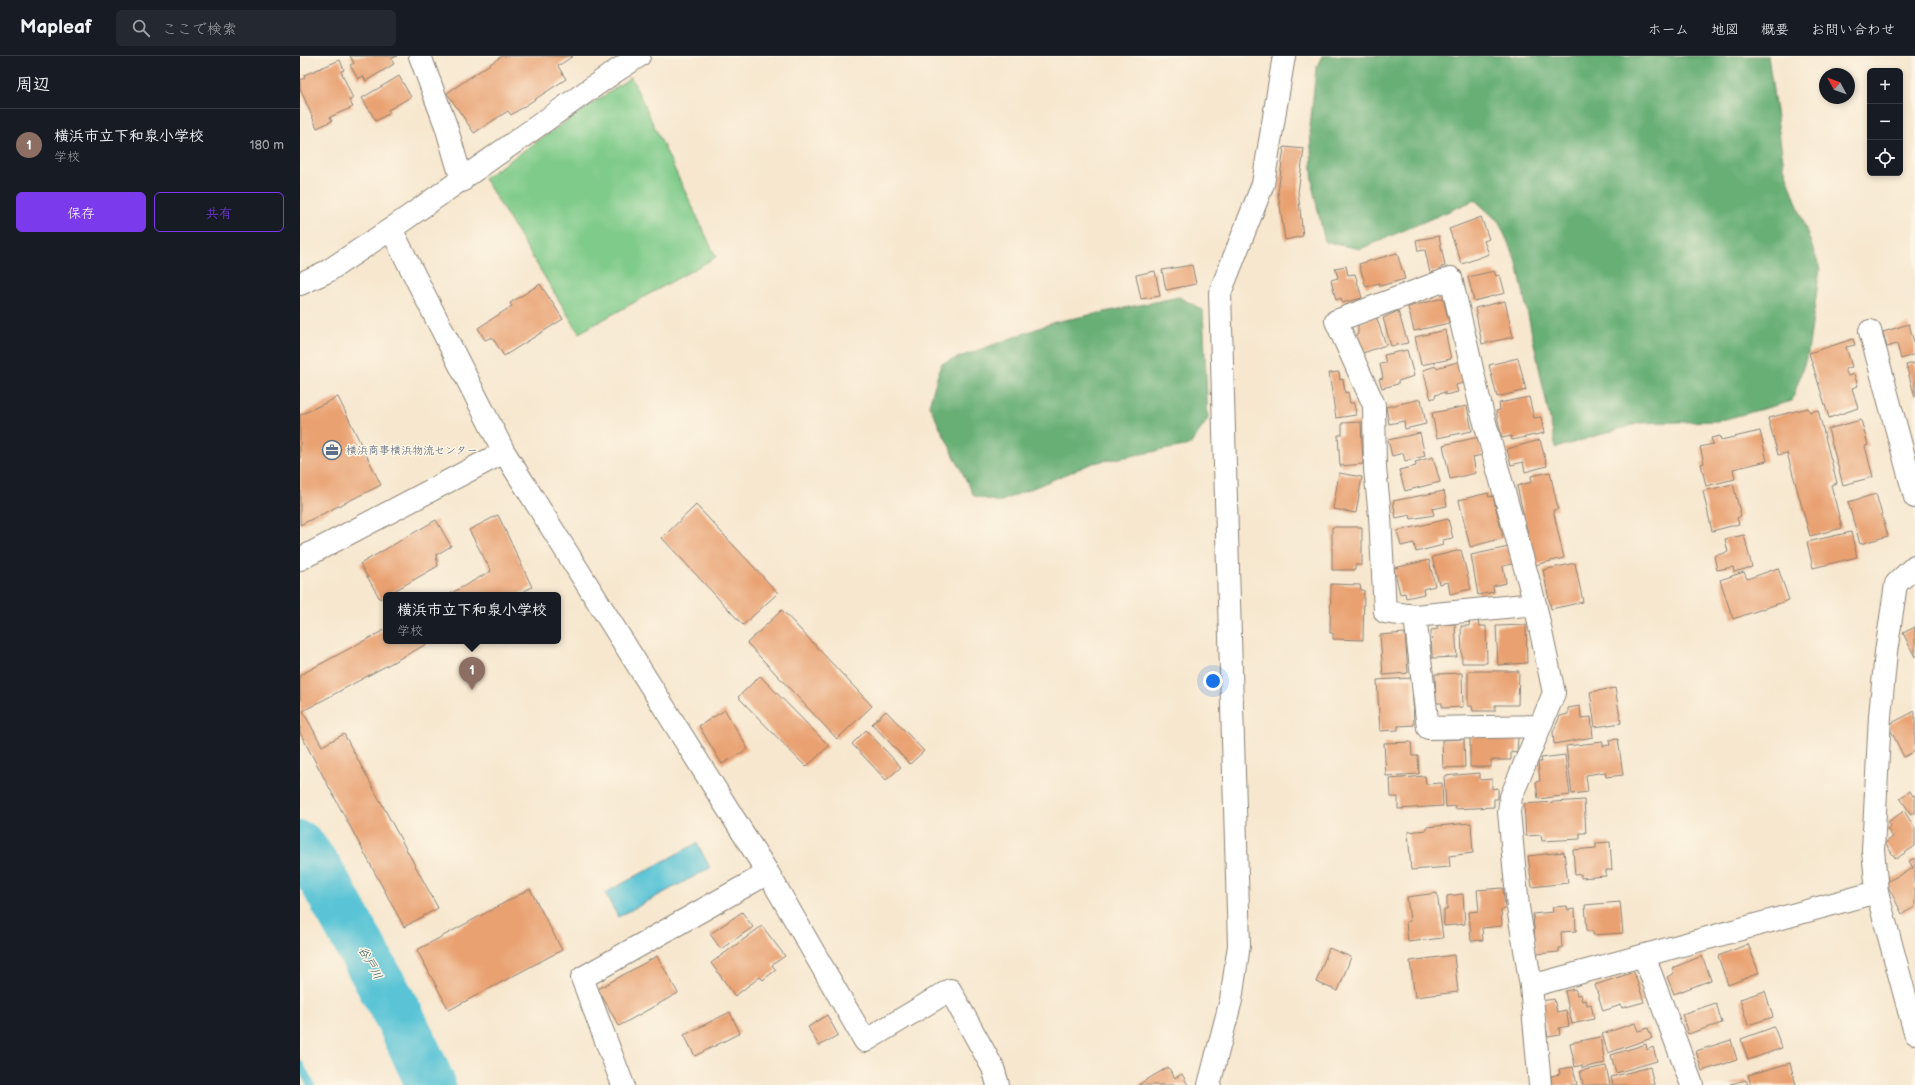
<!DOCTYPE html>
<html lang="ja">
<meta charset="utf-8">
<style>
:root{--surface:#171b24;--page:#242831;--text:#f1f3f6;--muted:#9ea1a6;--line:#363941;--accent:#7c3aed}
body{margin:0;font-family:"Balsamiq Sans","Klee One",sans-serif;background:var(--page);color:var(--text)}
.controls{position:absolute;right:12px;top:12px;display:grid;overflow:hidden;border-radius:6px;box-shadow:0 2px 6px #0003}
.controls button{width:36px;height:36px;display:grid;place-items:center;padding:0;border:0;border-bottom:1px solid var(--line);background:var(--surface);color:var(--text);font:20px sans-serif}
.compass{position:absolute;left:1519px;top:12px;width:36px;height:36px;border-radius:50%;background:var(--surface);box-shadow:0 2px 6px #0003;rotate:311deg}
.you{position:absolute;left:913px;top:625px;width:14px;height:14px;margin:-10px;border:3px solid #fff;border-radius:50%;background:#1a73e8;box-shadow:0 0 0 6px #1a73e833}
.badge{display:grid;place-items:center;width:26px;height:26px;border-radius:50%;background:var(--accent);color:#fff;font-size:13px;font-weight:700}
.pin{position:absolute;translate:-50% -33px;filter:drop-shadow(0 1px 2px #0008)}
.pin::after{content:'';position:absolute;top:21px;width:14px;height:12px;background:inherit;clip-path:polygon(0 0,100% 0,50% 100%)}
.popup{position:absolute;left:83px;top:536px;width:178px;height:52px;box-sizing:border-box;display:grid;place-content:center;border-radius:6px;background:var(--surface);filter:drop-shadow(0 1px 3px #0005);font-size:13px;white-space:nowrap;color:var(--muted)}
.popup b{font-size:15px;color:var(--text)}
.popup::after{content:'';position:absolute;left:50%;top:100%;margin-left:-8px;border:8px solid transparent;border-top-color:var(--surface)}
.list{margin:0;padding:0;list-style:none}
h2{display:flex;justify-content:space-between;align-items:center;height:52px;margin:0;padding:0 16px;font-size:17px}
h2 small{font-size:13px;font-weight:400;color:var(--muted)}
.list li{display:grid;grid-template-columns:26px 1fr auto;gap:12px;align-items:center;box-sizing:border-box;height:72px;padding:0 16px;border-top:1px solid var(--line)}
.list b{display:block;font-size:15px;white-space:nowrap}
.list p{margin:0;font-size:13px;white-space:nowrap;color:var(--muted)}
.list em{font-size:13px;font-style:normal;color:var(--muted)}
.actions{display:flex;gap:8px;padding:12px 16px}
.actions a{flex:1;padding:9px 0;border:1px solid var(--accent);border-radius:6px;text-align:center;font-size:14px;color:var(--accent)}
.actions .main{background:var(--accent);color:#fff}
.icon{flex:none;width:22px;height:22px;fill:none;stroke:currentColor;stroke-width:2;stroke-linecap:round;stroke-linejoin:round}
.map{position:relative;flex:none;width:1615px;height:1029px;overflow:hidden}
header{display:flex;align-items:center;gap:24px;box-sizing:border-box;height:56px;padding:0 20px;background:var(--surface);border-bottom:1px solid var(--line)}
header strong{font-size:19px}
nav{display:flex;gap:22px;margin-inline-start:auto;font-size:14px}
.search{width:280px;height:36px;background:var(--page);display:flex;align-items:center;gap:10px;box-sizing:border-box;padding:0 14px;border-radius:6px;color:var(--muted);font-size:15px}
main{display:flex}
aside{flex:1;background:var(--surface)}
.map>svg:first-child{display:block}
.green{fill:#7fcb8a;stroke:#4e7453}
.forest{fill:#67af76;stroke:#426649}
.water{fill:#5ac4d6;stroke:#3b7079}
.lines{fill:none;stroke-linecap:round;stroke-linejoin:round}
.stream{stroke:#5ac4d6;stroke-width:8}
.river{stroke:#5ac4d6;stroke-width:50}
.building{fill:#e9a171}
.minor-casing{stroke:#8a8276;stroke-width:24}
.minor{stroke:#fff;stroke-width:22}
.labels{text-anchor:middle;dominant-baseline:central;stroke-width:3;stroke-linejoin:round;paint-order:stroke}
.service-label{font-size:11px;fill:#4e5e75;stroke:#fcf5e5;text-anchor:start}
.water-label{font-size:12px;font-style:italic;fill:#32575d;stroke:#fcf5e5}
</style>
<header>
<strong>Mapleaf</strong>
<div class="search"><svg class="icon" aria-label="search" viewBox="0 0 24 24"><circle cx="10" cy="10" r="6"/><path d="M15 15l6 6"/></svg>ここで検索</div>
<nav><a>ホーム</a><a>地図</a><a>概要</a><a>お問い合わせ</a></nav>
</header>
<main>
<aside>
<h2>周辺<small></small></h2>
<ul class="list">
<li><span class="badge" style="background:#8d6e63">1</span><div><b>横浜市立下和泉小学校</b><p>学校</p></div><em>180 m</em></li>
</ul>
<div class="actions"><a class="main">保存</a><a>共有</a></div>
</aside>
<div class="map">
<svg width="1615" height="1029" viewBox="0 0 1615 1029">
<rect width="100%" height="100%" fill="#fcf5e5"/>
<filter id="ink" filterUnits="userSpaceOnUse"><feTurbulence type="fractalNoise" baseFrequency=".025" numOctaves="2"/><feDisplacementMap in="SourceGraphic" scale="8" xChannelSelector="R" yChannelSelector="G"/><feConvolveMatrix kernelMatrix="1 2 1 2 8 2 1 2 1" color-interpolation-filters="sRGB"/></filter>
<filter id="wash" filterUnits="userSpaceOnUse"><feTurbulence type="fractalNoise" baseFrequency=".012" numOctaves="4" result="noise"/><feDisplacementMap in="SourceGraphic" scale="16" xChannelSelector="R" yChannelSelector="G"/><feGaussianBlur stdDeviation="0.9" result="paint"/><feColorMatrix in="noise" values="0 0 0 0 0 0 0 0 0 0 0 0 0 0 0 0 0 1.4 0 .05"/><feComposite in="paint" operator="in"/></filter>
<g filter="url(#wash)">
<rect width="100%" height="100%" fill="#f7e7cf"/>
<!-- green -->
<path class="green" d="M 331,21 L 416,201 L 279,277 L 184,122 Z"/>
<!-- forest -->
<path class="forest" d="M 1022,0 L 1468,0 L 1484,111 L 1520,213 L 1508,296 L 1492,345 L 1418,365 L 1339,367 L 1256,392 L 1217,207 L 1199,166 L 1175,144 L 1060,193 L 1025,186 L 1013,133 L 1010,71 L 1016,12 Z
M 879,241 L 903,254 L 908,363 L 890,389 L 793,407 L 699,446 L 674,440 L 629,349 L 641,308 L 755,266 Z"/>
<!-- water -->
<path class="water" d="M 397,787 L 410,812 L 318,861 L 305,837 Z"/>
<g class="lines">
<!-- stream -->
<path class="stream" d="M 0,1009 L 11,1029"/>
<!-- river -->
<path class="river" d="M 0,790 L 20,817 L 101,964 L 131,1029"/>
</g>
<g id="blocks">
<!-- building -->
<path class="building" d="M 50,0 L 97,0 L 91,3 L 94,8 L 66,25 L 63,20 L 58,23 L 50,9 L 54,7 Z
M 202,0 L 273,0 L 258,10 L 266,23 L 211,59 L 208,55 L 174,77 L 147,37 Z
M 40,4 L 44,14 L 41,15 L 53,43 L 49,44 L 53,51 L 30,61 L 32,65 L 17,72 L 0,32 L 0,24 L 5,22 L 4,19 Z
M 99,20 L 111,41 L 88,54 L 90,57 L 76,65 L 62,42 Z
M 984,91 L 1004,93 L 998,136 L 1003,180 L 985,184 L 978,136 Z
M 1181,161 L 1189,183 L 1184,185 L 1189,198 L 1162,208 L 1149,173 Z
M 1139,180 L 1145,210 L 1141,211 L 1142,214 L 1130,217 L 1125,194 L 1118,195 L 1116,184 Z
M 1097,197 L 1105,223 L 1080,230 L 1079,227 L 1066,231 L 1059,208 Z
M 892,209 L 896,228 L 866,234 L 862,214 Z
M 1046,210 L 1048,219 L 1055,218 L 1062,242 L 1042,247 L 1041,242 L 1036,244 L 1031,224 L 1038,222 L 1035,212 Z
M 855,215 L 860,240 L 841,243 L 836,219 Z
M 1194,215 L 1196,220 L 1200,219 L 1205,237 L 1174,245 L 1168,221 Z
M 240,228 L 263,263 L 204,300 L 192,281 L 185,284 L 178,272 L 212,250 L 210,247 Z
M 1143,242 L 1149,267 L 1114,275 L 1108,251 Z
M 1205,245 L 1213,281 L 1182,288 L 1175,252 Z
M 1098,255 L 1108,287 L 1091,290 L 1083,262 Z
M 1076,260 L 1086,289 L 1060,298 L 1054,281 L 1058,278 L 1058,268 Z
M 1609,268 L 1615,290 L 1615,298 L 1601,303 L 1597,288 L 1587,291 L 1583,276 Z
M 1145,274 L 1151,303 L 1121,309 L 1115,281 Z
M 1553,283 L 1555,289 L 1546,291 L 1552,311 L 1545,313 L 1548,320 L 1554,318 L 1558,330 L 1552,332 L 1558,352 L 1529,362 L 1509,297 Z
M 1107,294 L 1114,320 L 1098,325 L 1098,328 L 1082,332 L 1079,323 L 1083,322 L 1080,308 L 1086,307 L 1084,299 Z
M 1218,302 L 1226,334 L 1197,341 L 1189,309 Z
M 1161,305 L 1167,326 L 1156,329 L 1158,336 L 1145,339 L 1145,336 L 1135,339 L 1136,341 L 1131,343 L 1123,314 L 1136,310 L 1136,312 Z
M 1615,307 L 1615,341 L 1606,309 Z
M 1039,316 L 1040,324 L 1043,323 L 1045,337 L 1048,336 L 1050,347 L 1054,347 L 1056,359 L 1036,362 L 1029,317 Z
M 38,341 L 81,429 L 0,469 L 0,359 Z
M 1229,341 L 1234,362 L 1241,361 L 1244,377 L 1212,384 L 1211,380 L 1202,382 L 1196,355 L 1200,354 L 1199,347 Z
M 1121,343 L 1126,368 L 1105,373 L 1104,365 L 1089,368 L 1086,351 Z
M 1167,350 L 1172,375 L 1137,382 L 1132,357 Z
M 1508,352 L 1510,356 L 1518,354 L 1537,427 L 1531,429 L 1542,472 L 1510,480 L 1487,397 L 1478,399 L 1468,362 Z
M 1561,364 L 1568,389 L 1565,390 L 1573,421 L 1543,429 L 1528,373 Z
M 1061,366 L 1063,408 L 1040,410 L 1038,379 L 1042,379 L 1042,367 Z
M 1460,375 L 1467,405 L 1433,413 L 1435,423 L 1406,430 L 1401,408 L 1404,407 L 1400,391 L 1413,388 L 1411,382 L 1420,380 L 1421,384 Z
M 1120,377 L 1125,400 L 1105,405 L 1103,397 L 1092,400 L 1088,384 Z
M 1179,381 L 1182,399 L 1173,401 L 1176,417 L 1150,423 L 1143,389 Z
M 1240,384 L 1247,410 L 1225,416 L 1223,406 L 1211,409 L 1207,393 Z
M 1133,401 L 1140,426 L 1105,435 L 1099,414 L 1116,410 L 1115,406 Z
M 1250,416 L 1258,453 L 1253,454 L 1264,502 L 1235,509 L 1217,430 L 1232,426 L 1231,420 Z
M 1039,417 L 1062,421 L 1056,457 L 1033,453 Z
M 1433,428 L 1441,460 L 1437,462 L 1439,468 L 1412,475 L 1403,435 Z
M 1144,435 L 1147,450 L 1132,453 L 1134,459 L 1111,463 L 1110,459 L 1096,462 L 1093,445 Z
M 1188,437 L 1189,441 L 1193,440 L 1203,482 L 1170,491 L 1159,444 Z
M 1576,438 L 1588,480 L 1560,488 L 1548,446 Z
M 396,449 L 478,537 L 443,569 L 362,482 Z
M 198,459 L 232,531 L 217,539 L 148,539 L 191,515 L 169,474 Z
M 1148,463 L 1153,482 L 1142,484 L 1143,489 L 1116,496 L 1114,487 L 1101,490 L 1097,475 Z
M 136,464 L 151,490 L 136,499 L 138,510 L 80,543 L 60,508 Z
M 1032,471 L 1062,471 L 1062,509 L 1055,509 L 1055,514 L 1032,514 Z
M 1551,476 L 1557,501 L 1513,512 L 1507,486 Z
M 1444,479 L 1452,511 L 1434,516 L 1433,511 L 1417,514 L 1414,500 L 1428,496 L 1425,483 Z
M 1209,491 L 1212,508 L 1203,510 L 1206,527 L 1193,530 L 1194,536 L 1178,539 L 1171,499 Z
M 1161,494 L 1171,533 L 1150,538 L 1148,526 L 1139,528 L 1132,501 Z
M 1129,504 L 1135,530 L 1123,533 L 1124,538 L 1106,542 L 1105,537 L 1100,538 L 1094,512 Z
M 1275,507 L 1283,546 L 1251,553 L 1243,514 Z
M 1478,512 L 1489,544 L 1433,563 L 1420,524 L 1444,516 L 1447,523 Z
M 1031,528 L 1060,529 L 1061,534 L 1064,534 L 1063,584 L 1033,583 L 1033,577 L 1030,577 Z
M 482,554 L 572,650 L 537,683 L 447,587 Z
M 1170,563 L 1178,563 L 1179,570 L 1186,570 L 1187,607 L 1162,607 L 1161,570 L 1169,570 Z
M 1155,568 L 1157,601 L 1132,602 L 1131,574 L 1138,573 L 1137,569 Z
M 1226,569 L 1227,607 L 1198,609 L 1196,570 Z
M 1615,571 L 1615,601 L 1603,577 Z
M 86,573 L 86,585 L 132,585 L 3,655 L 22,690 L 44,678 L 138,852 L 104,871 L 0,677 L 0,619 Z
M 1105,577 L 1108,617 L 1083,619 L 1080,579 Z
M 1168,615 L 1219,615 L 1218,649 L 1195,649 L 1195,655 L 1173,655 L 1172,650 L 1168,650 Z
M 1162,617 L 1163,651 L 1142,652 L 1142,647 L 1136,647 L 1135,618 Z
M 460,620 L 529,690 L 506,711 L 438,641 Z
M 1112,622 L 1114,669 L 1098,670 L 1098,674 L 1080,675 L 1077,624 Z
M 1315,632 L 1321,667 L 1295,671 L 1290,636 Z
M 1280,650 L 1281,662 L 1291,661 L 1293,681 L 1254,688 L 1253,676 L 1260,660 L 1268,658 L 1268,652 Z
M 425,654 L 448,693 L 422,708 L 399,670 Z
M 586,655 L 624,695 L 610,708 L 572,668 Z
M 1615,655 L 1615,695 L 1604,701 L 1588,669 Z
M 566,674 L 601,711 L 586,724 L 552,688 Z
M 1170,680 L 1218,681 L 1217,697 L 1211,696 L 1211,704 L 1191,704 L 1191,711 L 1170,711 Z
M 1164,683 L 1165,711 L 1143,712 L 1142,684 Z
M 1318,683 L 1323,719 L 1306,721 L 1305,716 L 1286,719 L 1288,736 L 1272,738 L 1266,690 L 1303,686 L 1303,690 L 1310,689 L 1309,684 Z
M 1111,686 L 1112,700 L 1118,700 L 1119,718 L 1086,720 L 1084,687 Z
M 1265,699 L 1270,739 L 1238,743 L 1236,726 L 1240,725 L 1238,706 L 1242,706 L 1241,702 Z
M 1180,717 L 1180,724 L 1192,723 L 1192,733 L 1198,732 L 1198,743 L 1194,743 L 1194,751 L 1155,753 L 1156,750 L 1146,751 L 1144,720 Z
M 1125,720 L 1126,728 L 1142,727 L 1143,750 L 1098,753 L 1098,741 L 1091,741 L 1090,723 Z
M 1610,735 L 1613,740 L 1615,739 L 1615,758 L 1614,756 L 1611,758 L 1600,742 Z
M 1284,744 L 1286,777 L 1280,777 L 1280,783 L 1242,785 L 1241,779 L 1226,780 L 1224,748 Z
M 1604,755 L 1615,772 L 1615,790 L 1596,803 L 1585,787 L 1593,781 L 1587,773 L 1591,770 L 1588,766 Z
M 1171,767 L 1173,797 L 1149,800 L 1150,811 L 1111,814 L 1108,776 L 1126,774 L 1126,771 Z
M 1310,786 L 1312,814 L 1306,814 L 1306,820 L 1281,822 L 1281,818 L 1275,819 L 1273,794 L 1296,792 L 1296,787 Z
M 1264,796 L 1268,827 L 1232,831 L 1228,800 Z
M 1615,802 L 1615,851 L 1602,858 L 1586,826 L 1613,812 L 1609,805 Z
M 1203,832 L 1205,853 L 1201,854 L 1202,870 L 1182,872 L 1183,884 L 1171,885 L 1169,856 L 1179,855 L 1177,834 Z
M 230,833 L 262,894 L 149,954 L 117,894 Z
M 1137,837 L 1143,882 L 1108,886 L 1106,866 L 1110,865 L 1107,841 Z
M 1163,838 L 1165,868 L 1144,870 L 1144,854 L 1147,854 L 1147,840 Z
M 1320,846 L 1323,877 L 1293,879 L 1293,875 L 1287,875 L 1285,849 Z
M 1267,850 L 1268,854 L 1275,853 L 1276,875 L 1261,876 L 1262,892 L 1259,892 L 1259,896 L 1236,898 L 1233,858 L 1253,856 L 1252,851 Z
M 442,856 L 453,871 L 421,893 L 410,878 Z
M 462,870 L 485,900 L 472,909 L 476,914 L 463,924 L 460,921 L 435,940 L 411,907 Z
M 1448,888 L 1459,917 L 1428,929 L 1418,900 Z
M 1029,892 L 1051,901 L 1038,935 L 1016,926 Z
M 1154,899 L 1158,936 L 1115,941 L 1110,905 Z
M 357,900 L 378,937 L 319,970 L 298,933 Z
M 1402,900 L 1411,924 L 1374,938 L 1367,921 L 1374,917 L 1372,912 Z
M 1334,916 L 1344,946 L 1322,952 L 1321,949 L 1303,955 L 1295,929 Z
M 1275,933 L 1277,939 L 1281,938 L 1282,945 L 1286,944 L 1287,949 L 1291,948 L 1294,963 L 1272,968 L 1265,935 Z
M 1465,935 L 1473,961 L 1448,969 L 1440,943 Z
M 1254,943 L 1257,956 L 1266,954 L 1269,970 L 1259,972 L 1260,979 L 1248,981 L 1241,945 Z
M 1416,947 L 1422,967 L 1388,978 L 1382,958 Z
M 430,956 L 440,977 L 395,1000 L 384,979 Z
M 527,959 L 538,979 L 519,990 L 508,971 Z
M 1335,967 L 1338,975 L 1348,972 L 1352,982 L 1308,997 L 1302,978 Z
M 1474,971 L 1482,992 L 1448,1004 L 1441,983 Z
M 1300,981 L 1305,1007 L 1282,1012 L 1282,1009 L 1275,1011 L 1270,987 Z
M 1431,984 L 1437,1004 L 1402,1015 L 1396,995 Z
M 1346,988 L 1347,994 L 1353,991 L 1357,1005 L 1316,1017 L 1311,999 Z
M 1490,1007 L 1496,1029 L 1451,1029 L 1448,1019 Z
M 1306,1010 L 1310,1029 L 1283,1029 L 1280,1015 Z
M 868,1011 L 875,1022 L 882,1018 L 888,1029 L 838,1029 Z
M 1273,1011 L 1277,1029 L 1252,1029 L 1251,1020 L 1260,1018 L 1259,1013 Z
M 1350,1011 L 1354,1029 L 1313,1029 L 1311,1021 Z
M 1446,1024 L 1448,1029 L 1430,1029 L 1430,1028 Z"/>
</g>
</g>
<g filter="url(#ink)">
<use href="#blocks" fill-opacity="0" stroke="#8a8276" stroke-width="1"/>
<g class="lines">
<!-- minor casing -->
<g class="minor-casing">
<path id="minor" d="M 120,0 L 146,70 L 162,125
M 91,173 L 204,396 L 468,817 L 565,985 L 650,934 L 693,1012 L 698,1029
M 0,228 L 28,215 L 91,173 L 313,17 L 339,0
M 1570,275 L 1615,441
M 0,503 L 204,396
M 1615,510 L 1596,528 L 1586,596 L 1580,660 L 1573,794 L 1577,836 L 1615,977
M 1235,548 L 1115,560 L 1085,556 L 1080,460 L 1075,413 L 1074,349 L 1036,265 L 1151,222 L 1182,356 L 1235,548 L 1254,637 L 1211,741 L 1209,756 L 1218,851 L 1231,930 L 1240,1029
M 1115,560 L 1128,672 L 1240,670
M 1344,900 L 1392,1029
M 1231,930 L 1577,836
M 323,1029 L 282,922 L 468,817
M 909,1029 L 931,944 L 939,889 L 920,237 L 963,128 L 984,0"/>
</g>
<!-- minor -->
<use href="#minor" class="minor"/>
</g>
</g>
<!-- icons -->
<defs>
<g id="office-ring" transform="scale(1)"><circle r="9.5" fill="#fcf5e5" stroke="#5c6f8a" stroke-width="1.5"/><path d="M-6-3h4V-5.5h4V-3h4V5H-6ZM-1-4.5V-3h2v-1.5ZM-6 0V1H6V0Z" fill="#5c6f8a"/></g>
</defs>
<g fill-rule="evenodd">
<use href="#office-ring" x="32" y="394"/>
</g>
<g class="labels">
<!-- service labels -->
<g class="service-label">
<text x="46" y="394">横浜商事横浜物流センター</text>
</g>
<!-- water labels -->
<g class="water-label">
<text transform="translate(70 907) rotate(61)">谷戸川</text>
</g>
</g>
</svg>
<div class="controls">
<button>+</button>
<button>−</button>
<button><svg class="icon" aria-label="locate" viewBox="0 0 24 24"><circle cx="12" cy="12" r="6"/><path d="M12 2v4M12 18v4M2 12h4M18 12h4"/></svg></button>
</div>
<svg class="compass" viewBox="-18 -18 36 36"><path d="M0-13l5 13h-10z" fill="#e53935"/><path d="M0 13l5-13h-10z" fill="#9ea1a6"/></svg>
<div class="you"></div>
<div class="pin badge" style="left:172px;top:634px;background:#8d6e63">1</div>
<div class="popup"><b>横浜市立下和泉小学校</b>学校</div>
</div>
</main>
